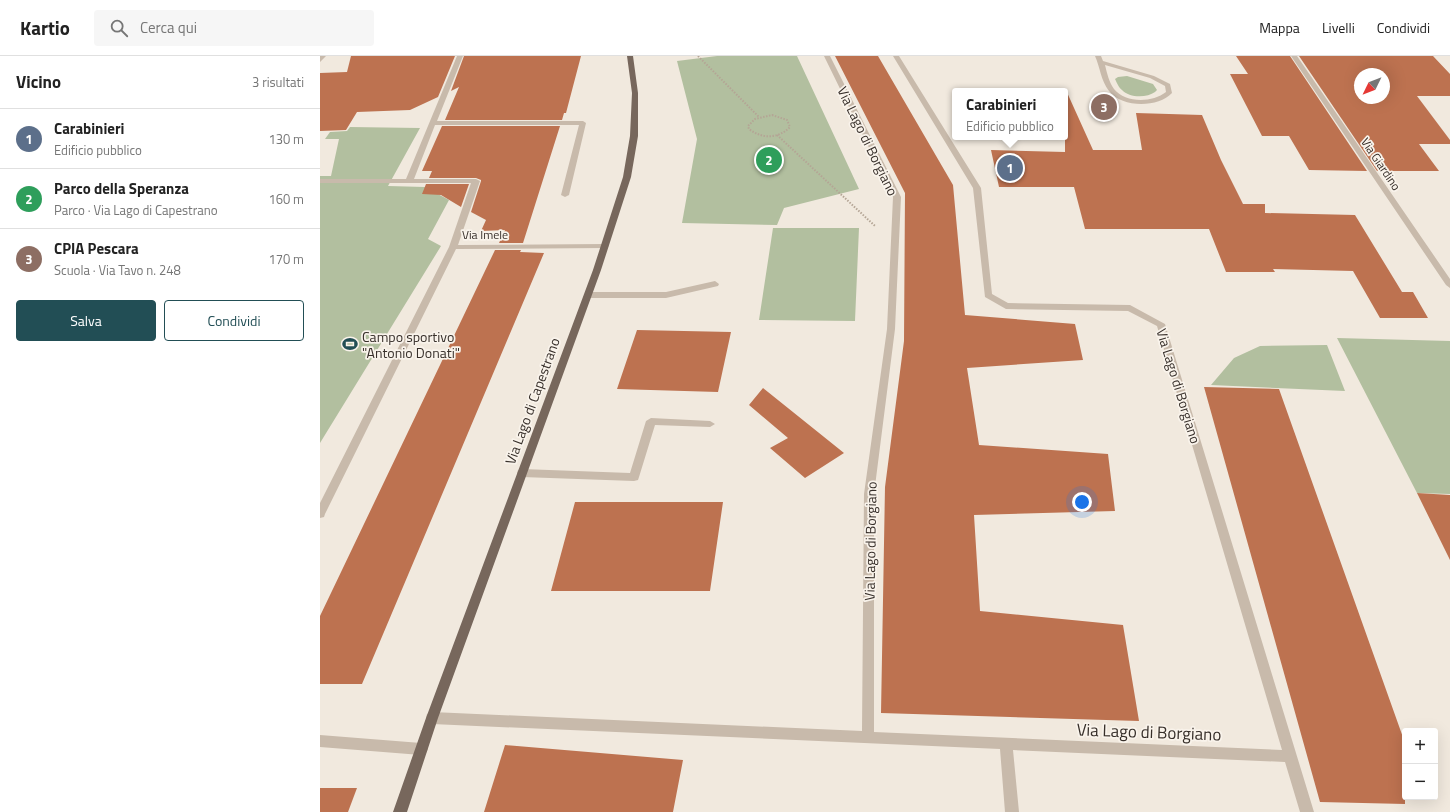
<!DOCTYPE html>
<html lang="it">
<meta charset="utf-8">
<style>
:root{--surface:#fff;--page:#f6f6f6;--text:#222;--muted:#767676;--line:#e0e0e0;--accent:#224e55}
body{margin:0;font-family:"Titillium Web",sans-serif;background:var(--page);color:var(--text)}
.controls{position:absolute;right:12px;bottom:12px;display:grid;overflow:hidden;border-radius:4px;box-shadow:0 4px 16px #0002}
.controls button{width:36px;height:36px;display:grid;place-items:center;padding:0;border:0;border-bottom:1px solid var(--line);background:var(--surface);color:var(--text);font:20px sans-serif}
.compass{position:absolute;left:1034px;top:12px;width:36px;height:36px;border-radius:50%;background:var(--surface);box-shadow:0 4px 16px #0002;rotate:227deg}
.you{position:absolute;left:762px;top:446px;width:14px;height:14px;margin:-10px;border:3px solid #fff;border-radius:50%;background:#1a73e8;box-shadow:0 0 0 6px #1a73e833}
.badge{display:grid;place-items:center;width:26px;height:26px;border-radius:50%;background:var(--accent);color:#fff;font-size:13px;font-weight:700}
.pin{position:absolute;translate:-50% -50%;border:2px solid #fff;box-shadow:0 1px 4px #0006}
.popup{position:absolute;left:632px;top:32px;width:116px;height:52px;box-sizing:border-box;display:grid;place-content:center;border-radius:4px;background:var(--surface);filter:drop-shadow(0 1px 3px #0005);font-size:13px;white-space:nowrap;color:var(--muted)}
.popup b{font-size:15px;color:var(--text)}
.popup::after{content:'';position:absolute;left:50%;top:100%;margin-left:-8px;border:8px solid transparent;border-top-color:var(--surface)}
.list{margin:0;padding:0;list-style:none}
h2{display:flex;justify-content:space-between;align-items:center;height:52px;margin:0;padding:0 16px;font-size:17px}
h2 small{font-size:13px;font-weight:400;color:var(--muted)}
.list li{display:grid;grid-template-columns:26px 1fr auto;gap:12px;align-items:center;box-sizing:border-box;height:60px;padding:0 16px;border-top:1px solid var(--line)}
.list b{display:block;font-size:15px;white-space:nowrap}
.list p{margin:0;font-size:13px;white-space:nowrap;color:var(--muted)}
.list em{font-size:13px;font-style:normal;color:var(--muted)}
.actions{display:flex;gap:8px;padding:12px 16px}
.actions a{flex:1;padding:9px 0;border:1px solid var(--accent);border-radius:4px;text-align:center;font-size:14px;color:var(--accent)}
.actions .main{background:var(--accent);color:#fff}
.icon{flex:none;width:22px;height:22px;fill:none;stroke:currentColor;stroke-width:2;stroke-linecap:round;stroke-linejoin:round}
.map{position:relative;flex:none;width:1130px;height:756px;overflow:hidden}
header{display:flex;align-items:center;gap:24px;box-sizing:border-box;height:56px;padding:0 20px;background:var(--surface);border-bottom:1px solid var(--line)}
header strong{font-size:19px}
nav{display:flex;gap:22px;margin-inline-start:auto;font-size:14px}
.search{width:280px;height:36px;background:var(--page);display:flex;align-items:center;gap:10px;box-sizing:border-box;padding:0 14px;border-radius:4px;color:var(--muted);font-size:15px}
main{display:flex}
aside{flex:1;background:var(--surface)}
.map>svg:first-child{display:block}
.green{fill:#b2bf9f}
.building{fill:#bd7250;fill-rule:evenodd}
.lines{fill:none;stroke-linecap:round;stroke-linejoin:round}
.path{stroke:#b4a595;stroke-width:2;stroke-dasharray:1.5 1.5;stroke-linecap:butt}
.minor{fill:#c8baab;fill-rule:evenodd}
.major{fill:#77675c;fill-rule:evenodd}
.labels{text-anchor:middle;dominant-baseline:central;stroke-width:3.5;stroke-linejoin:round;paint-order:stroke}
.far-street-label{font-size:12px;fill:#372f2a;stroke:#f9f3eb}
.street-label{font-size:14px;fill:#372f2a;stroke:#f9f3eb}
.poi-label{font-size:14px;fill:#372f2a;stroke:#f9f3eb;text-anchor:start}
.near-street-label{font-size:17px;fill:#372f2a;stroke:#f9f3eb}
</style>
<header>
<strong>Kartio</strong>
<div class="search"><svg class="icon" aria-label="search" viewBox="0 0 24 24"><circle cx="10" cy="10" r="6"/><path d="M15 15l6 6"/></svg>Cerca qui</div>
<nav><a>Mappa</a><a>Livelli</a><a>Condividi</a></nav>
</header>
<main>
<aside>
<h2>Vicino<small>3 risultati</small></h2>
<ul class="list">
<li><span class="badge" style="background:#5c6f8a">1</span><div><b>Carabinieri</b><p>Edificio pubblico</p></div><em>130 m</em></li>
<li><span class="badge" style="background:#2e9e5b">2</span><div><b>Parco della Speranza</b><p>Parco · Via Lago di Capestrano</p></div><em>160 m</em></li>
<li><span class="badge" style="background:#8d6e63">3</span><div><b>CPIA Pescara</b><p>Scuola · Via Tavo n. 248</p></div><em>170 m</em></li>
</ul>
<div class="actions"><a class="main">Salva</a><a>Condividi</a></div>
</aside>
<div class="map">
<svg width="1130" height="756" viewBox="0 0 1130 756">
<rect width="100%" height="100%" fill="#f1e9de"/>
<!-- green -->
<path class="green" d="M 397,0 L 477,0 L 539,133 L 464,152 L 457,169 L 362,167 L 377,83 L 357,5 Z
M 807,20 L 833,28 L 837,34 L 835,36 C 827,42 809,42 802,34 C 799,32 797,27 795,23 L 798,21 Z
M 30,71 L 100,72 L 68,130 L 105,131 L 129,144 L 108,183 L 121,190 L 0,387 L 0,120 L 11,120 L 19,83 L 5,83 L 10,76 L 27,75 Z
M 453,172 L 539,172 L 535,265 L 439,264 Z
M 1017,282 L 1130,285 L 1130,438 L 1097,437 Z
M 1007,289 L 1025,335 L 891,329 L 914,302 L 940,290 Z"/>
<!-- building -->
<path class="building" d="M 31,0 L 135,0 L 118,41 L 90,54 L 37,56 L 26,74 L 0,75 L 0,17 L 27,16 Z
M 144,0 L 261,0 L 246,57 L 244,57 L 242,64 L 125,64 L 139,31 L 131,35 Z
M 515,0 L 558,0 L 633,129 L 645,259 L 755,268 L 763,304 L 647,312 L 659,389 L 788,398 L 795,455 L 654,459 L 660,555 L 803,569 L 819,665 L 561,657 L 565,431 L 584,285 L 585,137 Z
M 916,0 L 970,0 L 1047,115 L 989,114 L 969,80 L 942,80 L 910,18 L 928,18 Z
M 979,0 L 1113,0 L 1130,18 L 1130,40 L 1097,40 L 1130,84 L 1130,88 L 1099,88 L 1119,115 L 1057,115 ZM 1040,18 L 1064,18 L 1064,42 L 1040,42 Z
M 745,32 L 773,94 L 822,94 L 816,57 L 882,59 L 901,104 L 923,148 L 945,148 L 945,157 L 1035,159 L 1082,236 L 1093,236 L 1108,262 L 1060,262 L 1033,215 L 953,213 L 955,216 L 906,216 L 889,173 L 765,173 L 754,131 L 679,131 L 671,94 L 745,96 Z
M 122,70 L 240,70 L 203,187 L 179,187 L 185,174 L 161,175 L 166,164 L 151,156 L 161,125 L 161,124 L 156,122 L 109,122 L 112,115 L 102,115 Z
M 106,128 L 149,128 L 141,151 L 121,139 L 102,138 Z
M 175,194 L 201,194 L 200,196 L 224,197 L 42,628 L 0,628 L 0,560 Z
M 317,274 L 411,276 L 398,336 L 297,333 Z
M 884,331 L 959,333 L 1085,687 L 1085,748 L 1000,746 Z
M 443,332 L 524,397 L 485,422 L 450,392 L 468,382 L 429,349 Z
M 1097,437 L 1130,439 L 1130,504 Z
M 255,446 L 403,446 L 390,535 L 231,535 Z
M 185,689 L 363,704 L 353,756 L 164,756 Z
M 0,732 L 37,732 L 28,756 L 0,756 Z"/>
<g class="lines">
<!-- path -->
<path class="path" d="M 378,0 L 439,61
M 452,59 L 467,64 L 470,71 C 458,83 442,83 429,73 L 428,70 L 435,63 Z
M 457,79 L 555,170"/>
<!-- minor -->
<path class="minor" d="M 0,0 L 6,0 L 0,6 Z
M 137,0 L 143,0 L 117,65 L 263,65 L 266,67 L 249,139 L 245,141 L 241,139 L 259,69 L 115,69 L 94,123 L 156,123 L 160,125 L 138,189 L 285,188 L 289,190 L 285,192 L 136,193 L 5,458 L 4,461 L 0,462 L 0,447 L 129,191 L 151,127 L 0,127 L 0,123 L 86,123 Z
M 504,0 L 510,0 L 581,141 L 575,273 L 554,438 L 554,676 L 962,694 L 837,270 L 808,255 L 686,253 L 665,241 L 653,132 L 573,0 L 579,0 L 661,132 L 672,238 L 688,247 L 810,249 L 845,268 L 994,756 L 980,756 L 965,706 L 693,694 L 699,756 L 685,756 L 680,693 L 112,668 L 107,666 L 106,662 L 107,658 L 112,656 L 542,675 L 544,438 L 567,273 L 573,141 Z
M 775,0 L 781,0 L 783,5 L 834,20 L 850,28 L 852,37 C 838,52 802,52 789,35 C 781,25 780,11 775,0 ZM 785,9 L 830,22 L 845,30 L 846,36 C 832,47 805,47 794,33 C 789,26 787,17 785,9 Z
M 971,0 L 977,0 L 1130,223 L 1130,232 L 1126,229 Z
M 395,225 L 399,228 L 398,230 L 346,242 L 268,242 L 264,239 L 268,236 L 346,236 Z
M 331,362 L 390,365 L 395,368 L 390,371 L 335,369 L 319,421 L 318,424 L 314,425 L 202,421 L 198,420 L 197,417 L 198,414 L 202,413 L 310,417 L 326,365 Z
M 0,679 L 101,687 L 106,689 L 108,693 L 106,697 L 101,699 L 0,691 Z"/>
<!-- major -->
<path class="major" d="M 307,0 L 313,0 L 318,37 L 318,80 L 311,121 L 281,214 L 118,662 L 87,756 L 73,756 L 106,662 L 273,214 L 303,121 L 310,80 L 312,37 Z"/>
</g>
<!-- icons -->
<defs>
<g id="stadium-bare" transform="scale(1.2)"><path d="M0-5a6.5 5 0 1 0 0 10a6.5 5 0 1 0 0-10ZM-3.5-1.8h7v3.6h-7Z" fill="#224e55" stroke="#f9f3eb" stroke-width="2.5" paint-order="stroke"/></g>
</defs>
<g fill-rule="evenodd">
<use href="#stadium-bare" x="30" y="288"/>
</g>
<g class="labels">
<!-- far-street labels -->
<g class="far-street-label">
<text transform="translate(1061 108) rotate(56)">Via Giardino</text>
<text x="165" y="178">Via Imele</text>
</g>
<!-- street labels -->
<g class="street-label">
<text transform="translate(548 85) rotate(64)">Via Lago di Borgiano</text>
<text transform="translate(859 330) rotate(73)">Via Lago di Borgiano</text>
<text transform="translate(212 345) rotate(-70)">Via Lago di Capestrano</text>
<text transform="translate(550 485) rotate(-89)">Via Lago di Borgiano</text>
</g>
<!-- poi labels -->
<g class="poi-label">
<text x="42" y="280">Campo sportivo<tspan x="42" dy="16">"Antonio Donati"</tspan></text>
</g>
<!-- near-street labels -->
<g class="near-street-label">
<text transform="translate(829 676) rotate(2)">Via Lago di Borgiano</text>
</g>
</g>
</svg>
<div class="controls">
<button>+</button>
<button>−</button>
</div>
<svg class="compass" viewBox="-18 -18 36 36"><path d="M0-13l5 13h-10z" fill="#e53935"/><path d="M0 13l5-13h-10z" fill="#767676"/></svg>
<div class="you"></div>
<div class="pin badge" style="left:690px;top:112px;background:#5c6f8a">1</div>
<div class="popup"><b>Carabinieri</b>Edificio pubblico</div>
<div class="pin badge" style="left:449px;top:104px;background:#2e9e5b">2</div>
<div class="pin badge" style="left:784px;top:51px;background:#8d6e63">3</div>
</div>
</main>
